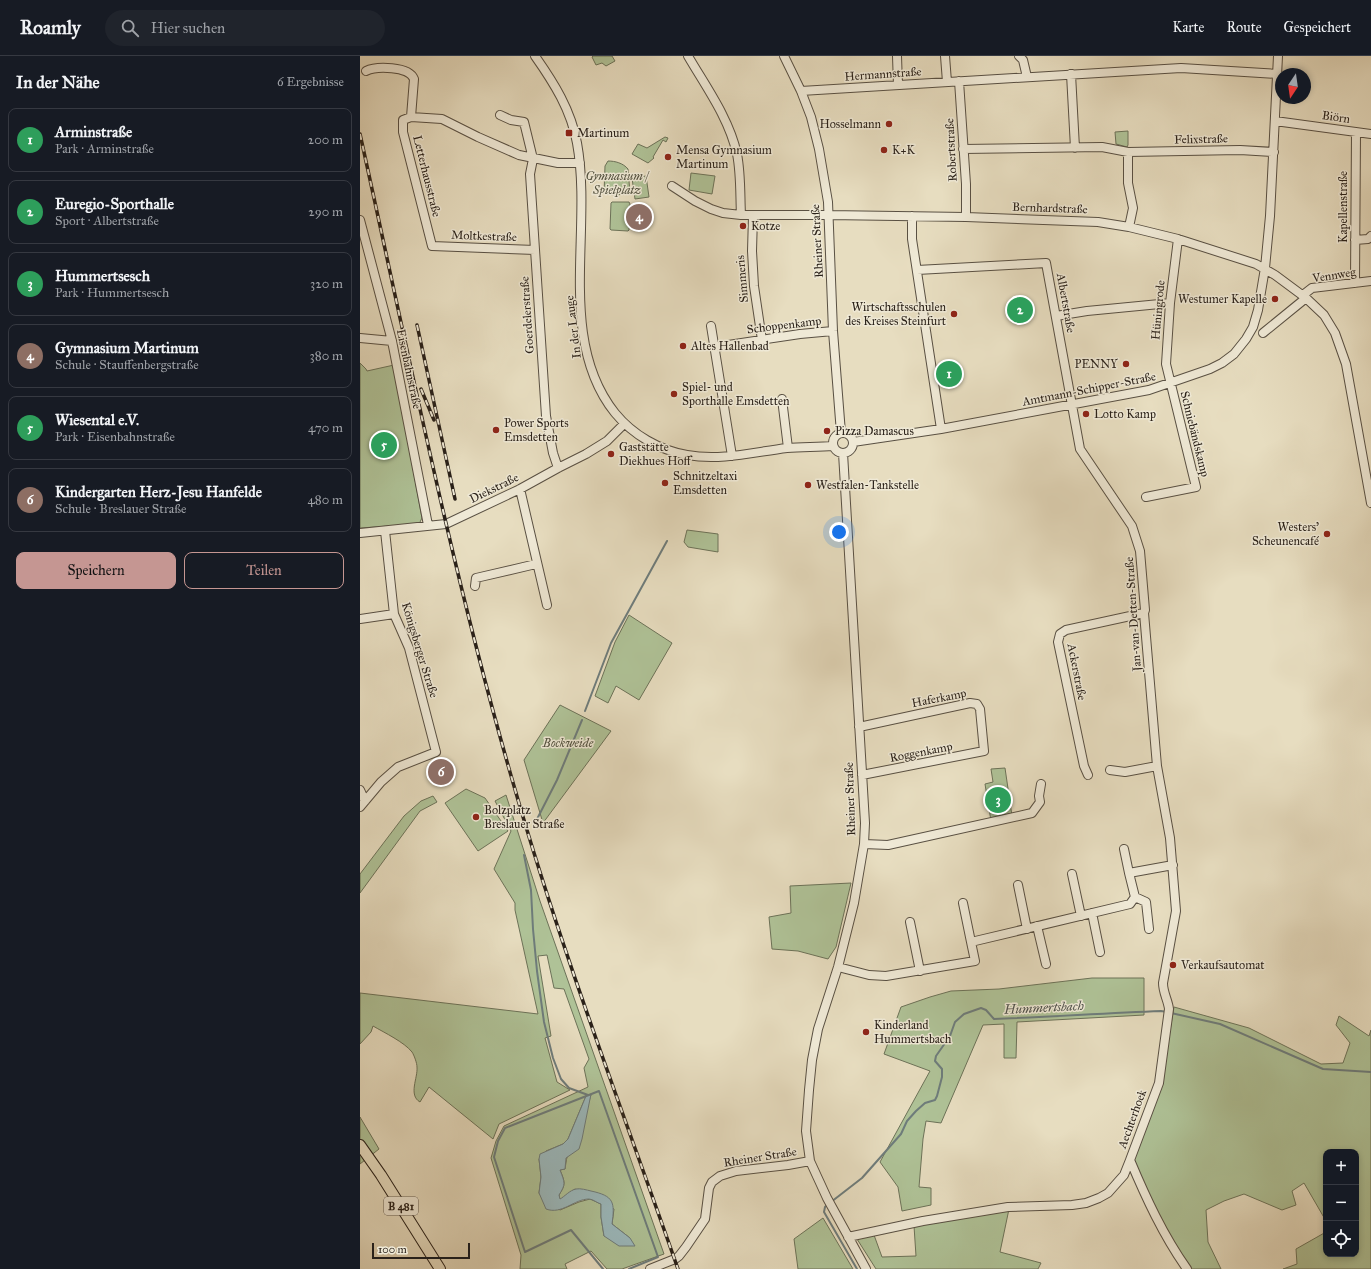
<!DOCTYPE html>
<html lang="de">
<meta charset="utf-8">
<style>
:root{--surface:#171b24;--page:#20242c;--text:#f1f3f6;--muted:#9ea1a6;--line:#363941;--accent:#c59692}
body{margin:0;font-family:"IM FELL Great Primer",serif;background:var(--page);color:var(--text)}
.controls{position:absolute;right:12px;bottom:12px;display:grid;overflow:hidden;border-radius:8px;box-shadow:0 2px 6px #0003}
.controls button{width:36px;height:36px;display:grid;place-items:center;padding:0;border:0;border-bottom:1px solid var(--line);background:var(--surface);color:var(--text);font:20px sans-serif}
.compass{position:absolute;left:915px;top:12px;width:36px;height:36px;border-radius:50%;background:var(--surface);box-shadow:0 2px 6px #0003;rotate:193deg}
.scale{position:absolute;left:12px;bottom:10px;width:98px;box-sizing:border-box;padding-left:4px;border:2px solid #2a2119;border-top:0;font-size:11px;line-height:14px;white-space:nowrap;color:#2a2119;-webkit-text-stroke:3px #efe9d6;paint-order:stroke}
.you{position:absolute;left:479px;top:476px;width:14px;height:14px;margin:-10px;border:3px solid #fff;border-radius:50%;background:#1a73e8;box-shadow:0 0 0 6px #1a73e833}
.badge{display:grid;place-items:center;width:26px;height:26px;border-radius:50%;background:var(--accent);color:#fff;font-size:13px;font-weight:700}
.pin{position:absolute;translate:-50% -50%;border:2px solid #fff;box-shadow:0 1px 4px #0006}
.list{margin:0;padding:0;list-style:none}
h2{display:flex;justify-content:space-between;align-items:center;height:52px;margin:0;padding:0 16px;font-size:17px}
h2 small{font-size:13px;font-weight:400;color:var(--muted)}
.list li{display:grid;grid-template-columns:26px 1fr auto;gap:12px;align-items:center;box-sizing:border-box;height:64px;margin:0 8px 8px;padding:0 8px;border:1px solid var(--line);border-radius:8px}
.list b{display:block;font-size:15px;white-space:nowrap}
.list p{margin:0;font-size:13px;white-space:nowrap;color:var(--muted)}
.list em{font-size:13px;font-style:normal;color:var(--muted)}
.actions{display:flex;gap:8px;padding:12px 16px}
.actions a{flex:1;padding:9px 0;border:1px solid var(--accent);border-radius:8px;text-align:center;font-size:14px;color:var(--accent)}
.actions .main{background:var(--accent);color:#111}
.icon{flex:none;width:22px;height:22px;fill:none;stroke:currentColor;stroke-width:2;stroke-linecap:round;stroke-linejoin:round}
.map{position:relative;flex:none;width:1011px;height:1213px;overflow:hidden}
header{display:flex;align-items:center;gap:24px;box-sizing:border-box;height:56px;padding:0 20px;background:var(--surface);border-bottom:1px solid var(--line)}
header strong{font-size:19px}
nav{display:flex;gap:22px;margin-inline-start:auto;font-size:14px}
.search{width:280px;height:36px;background:var(--page);display:flex;align-items:center;gap:10px;box-sizing:border-box;padding:0 14px;border-radius:22px;color:var(--muted);font-size:15px}
main{display:flex}
aside{flex:1;background:var(--surface)}
.map>svg:first-child{display:block}
.green{fill:#afc297;stroke:#6c7258;fill-rule:evenodd}
.water{fill:#9bb9bd;stroke:#6e7c7b}
.lines{fill:none;stroke-linecap:round;stroke-linejoin:round}
.stream{stroke:#6e7c7b;stroke-width:2}
.minor-casing{stroke:#595043;stroke-width:10}
.major-casing{stroke:#2a2119;stroke-width:12}
.minor{stroke:#efe9d6;stroke-width:8}
.major{stroke:#e7ddc0;stroke-width:10}
.rail-casing{stroke:#2a2119;stroke-width:3.5}
.rail{stroke:#efe9d6;stroke-width:2;stroke-dasharray:6;stroke-linecap:butt}
.poi-dot{fill:#8f2418;stroke:#efe9d6;stroke-width:1.5}
.labels{text-anchor:middle;dominant-baseline:central;stroke-width:3;stroke-linejoin:round;paint-order:stroke}
.shield{fill:#efe9d6;stroke:#655d52;stroke-width:1}
.shield-label{font-size:11px;font-weight:bold;fill:#2a2119}
.street-label{font-size:12px;fill:#2a2119;stroke:#efe9d6}
.poi-label{font-size:12px;fill:#2a2119;stroke:#efe9d6;text-anchor:start}
.park-label{font-size:12px;font-style:italic;fill:#52513f;stroke:#efe9d6}
.water-label{font-size:13px;font-style:italic;fill:#4c4f4a;stroke:#efe9d6}
</style>
<header>
<strong>Roamly</strong>
<div class="search"><svg class="icon" aria-label="search" viewBox="0 0 24 24"><circle cx="10" cy="10" r="6"/><path d="M15 15l6 6"/></svg>Hier suchen</div>
<nav><a>Karte</a><a>Route</a><a>Gespeichert</a></nav>
</header>
<main>
<aside>
<h2>In der Nähe<small>6 Ergebnisse</small></h2>
<ul class="list">
<li><span class="badge" style="background:#2e9e5b">1</span><div><b>Arminstraße</b><p>Park · Arminstraße</p></div><em>200 m</em></li>
<li><span class="badge" style="background:#2e9e5b">2</span><div><b>Euregio-Sporthalle</b><p>Sport · Albertstraße</p></div><em>290 m</em></li>
<li><span class="badge" style="background:#2e9e5b">3</span><div><b>Hummertsesch</b><p>Park · Hummertsesch</p></div><em>320 m</em></li>
<li><span class="badge" style="background:#8d6e63">4</span><div><b>Gymnasium Martinum</b><p>Schule · Stauffenbergstraße</p></div><em>380 m</em></li>
<li><span class="badge" style="background:#2e9e5b">5</span><div><b>Wiesental e.V.</b><p>Park · Eisenbahnstraße</p></div><em>470 m</em></li>
<li><span class="badge" style="background:#8d6e63">6</span><div><b>Kindergarten Herz-Jesu Hanfelde</b><p>Schule · Breslauer Straße</p></div><em>480 m</em></li>
</ul>
<div class="actions"><a class="main">Speichern</a><a>Teilen</a></div>
</aside>
<div class="map">
<svg width="1011" height="1213" viewBox="0 0 1011 1213">
<rect width="100%" height="100%" fill="#e7ddc0"/>
<filter id="stains"><feTurbulence type="fractalNoise" baseFrequency=".005" numOctaves="4"/><feColorMatrix values="0 0 0 0 .2 0 0 0 0 .09 0 0 0 0 .02 0 0 0 .5 -.17"/></filter>
<radialGradient id="worn" r=".72"><stop offset=".6" stop-color="#630" stop-opacity="0"/><stop offset="1" stop-color="#630" stop-opacity=".3"/></radialGradient>
<!-- green -->
<path class="green" d="M 233,0 L 252,0 L 255,5 L 246,10 L 242,7 L 236,9 L 232,1 Z
M 768,75 L 768,89 L 767,91 L 756,88 L 755,76 Z
M 305,81 L 308,82 L 306,86 L 303,84 L 293,101 L 294,102 L 288,107 L 272,98 L 278,88 L 287,92 Z
M 248,105 C 255,105 263,107 268,113 L 270,137 L 257,139 L 244,138 L 245,110 Z
M 331,117 L 355,120 L 352,138 L 329,134 Z
M 286,120 L 289,141 L 275,143 L 272,122 Z
M 252,146 L 269,146 L 270,148 L 269,174 L 268,175 L 251,174 L 250,173 L 251,147 Z
M 0,307 L 6,313 L 7,315 L 34,309 L 62,462 L 59,468 L 0,472 Z
M 598,308 L 601,324 L 579,328 L 577,312 Z
M 327,474 L 358,478 L 358,496 L 328,491 L 324,486 Z
M 269,559 L 312,587 L 279,644 L 256,630 L 248,647 L 235,640 L 255,586 Z
M 200,649 L 251,675 L 183,767 L 164,704 Z
M 645,712 L 652,760 L 631,765 L 625,728 L 633,726 L 631,713 Z
M 106,733 L 125,742 L 148,775 L 118,795 L 85,747 Z
M 146,739 L 180,845 L 304,1198 L 262,1213 L 247,1213 L 231,1195 L 205,1208 L 207,1213 L 160,1213 L 161,1199 L 131,1102 L 136,1085 L 144,1070 L 228,1031 L 224,1012 L 229,1003 L 204,933 L 194,932 L 187,899 L 178,900 L 191,980 L 185,982 L 197,1026 L 210,1034 L 139,1068 L 133,1083 L 69,1031 L 60,1046 C 48,1039 58,1022 57,1011 C 57,1007 54,999 52,996 C 44,986 25,977 13,970 L 11,976 L 0,988 L 0,937 L 178,958 L 155,854 L 155,847 L 134,813 L 151,775 L 135,745 ZM 231,1039 C 225,1063 207,1088 205,1113 L 200,1114 C 205,1126 206,1128 199,1139 L 200,1144 L 215,1133 L 254,1153 L 252,1168 L 270,1182 L 244,1180 L 241,1161 L 241,1148 L 230,1143 L 219,1146 L 200,1154 L 182,1142 L 179,1137 L 181,1121 L 179,1103 L 186,1095 L 203,1088 L 208,1083 L 226,1040 Z
M 73,740 L 77,746 L 60,755 L 0,837 L 0,818 L 44,760 L 61,745 Z
M 491,827 L 476,891 L 468,903 L 438,895 L 412,893 L 409,861 L 431,857 L 430,830 Z
M 732,922 L 784,922 L 784,959 L 657,966 L 656,1002 L 644,1002 L 644,968 L 623,969 L 581,1067 L 566,1065 L 563,1083 L 559,1131 L 571,1132 L 571,1149 L 542,1155 L 538,1131 L 520,1106 L 570,1015 L 524,998 L 541,951 L 570,941 L 591,935 L 639,933 Z
M 814,951 L 889,972 L 961,1008 L 983,1007 L 990,987 L 976,969 L 979,960 L 1009,980 L 1011,974 L 1011,1213 L 923,1213 L 937,1208 L 936,1193 L 966,1176 L 966,1198 L 996,1198 L 996,1096 L 966,1096 L 966,1165 L 944,1127 L 932,1135 L 936,1149 L 922,1154 L 884,1138 L 864,1145 L 846,1154 L 848,1186 L 861,1213 L 830,1213 C 806,1179 789,1142 773,1103 L 801,1028 Z
M 0,1061 L 19,1093 L 0,1108 Z
M 649,1153 L 640,1196 L 681,1207 L 678,1213 L 516,1213 L 497,1183 L 514,1179 L 522,1201 L 556,1200 L 554,1170 Z
M 463,1162 L 493,1213 L 438,1213 L 434,1183 Z"/>
<!-- water -->
<path class="water" d="M 231,1038 L 222,1083 L 219,1093 L 206,1102 L 205,1113 L 200,1114 C 205,1127 206,1128 199,1139 L 200,1143 C 204,1141 210,1134 216,1133 C 220,1132 227,1134 231,1135 C 254,1140 255,1146 252,1168 L 270,1182 L 275,1190 L 259,1190 L 244,1180 L 241,1161 L 241,1148 C 237,1147 233,1143 229,1143 C 214,1143 202,1159 186,1153 L 179,1137 L 181,1121 L 179,1103 L 180,1098 L 203,1088 L 208,1083 L 226,1040 Z"/>
<g class="lines">
<!-- stream -->
<path class="stream" d="M 225,655 L 251,587 L 307,485
M 174,769 L 197,724 L 222,664
M 164,799 L 171,834 L 173,873 L 177,915 L 184,966 L 193,1002 L 201,1023 L 209,1032 L 228,1039
M 811,957 L 860,968 L 963,1013 L 1011,1016
M 471,1146 L 502,1122 L 541,1078 L 547,1065 L 556,1055 L 565,1047 L 575,1044 L 577,1040 L 582,1021 L 582,1013 L 575,1005 L 576,1000 L 590,980 L 595,966 L 604,958 L 621,952 L 626,954 L 634,963 C 690,961 745,957 801,955 L 807,956
M 468,1148 L 465,1151 L 464,1156 L 497,1213
M 243,1213 L 211,1174 L 165,1196 L 134,1101 L 138,1085 L 145,1072 L 239,1035 L 298,1201 L 269,1213"/>
<!-- minor casing -->
<g class="minor-casing">
<path id="minor" d="M 175,0 C 194,27 211,54 217,87 C 233,174 196,283 255,357 C 273,379 299,394 327,399 C 361,405 394,396 427,392 C 443,391 458,391 473,390
M 328,0 C 346,31 369,62 377,98 C 381,118 380,139 381,159
M 424,0 L 441,35 L 451,61 L 459,93 L 468,146 L 473,275 L 481,377
M 537,0 L 538,29
M 585,0 L 587,26
M 659,0 L 663,4 L 667,21
M 6,15 C 16,10 49,10 54,23 L 51,61
M 711,18 L 715,92
M 599,25 L 606,128 L 606,161
M 441,35 L 821,12 L 918,18
M 140,59 L 151,64 L 164,66 L 173,103 L 170,118 L 186,360 L 193,397 L 198,412
M 915,65 L 1011,78
M 603,93 L 742,91 L 768,96 L 880,94 L 914,96
M 768,96 L 768,127 L 773,152 L 769,171
M 312,130 L 335,145 L 351,153 L 363,157 L 381,159 L 468,159 L 606,161 L 738,166 L 769,171 L 818,183 L 896,208 L 915,219 L 946,242 L 964,259 L 975,277 L 986,308 L 1011,447
M 393,160 L 392,195 L 394,230 L 402,284
M 552,160 L 552,183 L 581,373
M 0,164 L 32,285 L 68,469
M 995,184 L 1008,183 L 1011,180
M 175,194 L 72,190 L 43,76 L 43,64 L 51,61 L 82,63 L 118,81 L 159,99 L 198,107 L 220,107
M 557,214 L 686,207 L 720,393 L 772,470 L 780,495 L 785,554 L 784,557 L 797,710 L 810,782 L 816,855 L 803,927 C 803,937 808,944 809,953 L 799,1027 L 770,1104 C 786,1142 803,1179 827,1213
M 995,227 L 996,76
M 943,239 L 952,232 L 1011,225
M 696,260 L 727,255 L 810,247
M 351,270 L 372,400
M 903,277 L 946,242
M 0,282 L 32,285
M 355,291 L 440,278 L 473,275
M 422,343 L 428,392
M473 387a10 10 0 1 1 20 0a10 10 0 1 1-20 0Z
M 493,386 L 581,373 L 789,334 L 850,313 L 862,307 L 874,298 L 886,283 L 893,271 L 898,254 L 905,212 L 910,160 L 918,0
M 483,397 L 505,767 L 504,788 L 494,847 L 478,911 L 458,973 L 452,1004 L 449,1034 L 446,1075 L 450,1105 L 467,1142 L 506,1213
M 160,433 L 187,549
M 786,441 L 836,431 L 806,308 L 810,247 L 818,183
M 0,477 L 86,468 L 160,433 L 198,412 L 226,398 L 247,385 L 264,368
M 115,530 L 116,522 L 176,508
M 0,563 L 34,558
M 499,671 L 610,647 L 617,648 L 620,653 L 624,695 L 502,719
M 750,714 L 765,716 L 797,710
M 728,719 L 724,710 L 698,586 L 700,578 L 706,574 L 784,557
M 0,734 L 5,745
M 0,751 L 21,726 L 38,711 L 76,696 L 49,592 L 34,558 L 25,475
M 504,788 L 528,789 L 672,757 L 680,746 L 679,740 L 681,728
M 764,793 L 769,817
M 712,818 L 721,860
M 658,829 L 667,873
M 775,841 L 786,846 L 789,873
M 603,847 L 611,886
M 732,857 L 740,896
M 550,866 L 560,915
M 677,870 L 686,908
M 478,911 L 509,919 L 526,920 L 615,905 L 611,886 L 770,848 L 775,841 L 769,817 L 813,809
M 488,1181 L 563,1165 L 648,1151 L 712,1149 L 726,1147 L 739,1142 L 748,1137 L 764,1119 L 770,1104
M 290,1213 L 315,1203 L 319,1200 L 326,1191 L 345,1163 L 349,1132 L 352,1126 L 360,1120 L 376,1115 L 428,1109 L 450,1105"/>
</g>
<!-- major casing -->
<g class="major-casing">
<path id="major" d="M 0,1089 L 21,1119 L 80,1213"/>
</g>
<!-- minor -->
<use href="#minor" class="minor"/>
<!-- major -->
<use href="#major" class="major"/>
<!-- rail casing -->
<g class="rail-casing">
<path id="rail" d="M 0,78 C 48,296 92,516 154,730 C 201,894 262,1053 318,1213
M 57,269 L 95,443
M 61,333 L 74,364"/>
</g>
<!-- rail -->
<use href="#rail" class="rail"/>
</g>
<!-- markers -->
<g class="poi-dot">
<circle cx="529" cy="68" r="4"/>
<rect x="205" y="73" width="8" height="8" rx="2"/>
<circle cx="524" cy="94" r="4"/>
<circle cx="308" cy="101" r="4"/>
<circle cx="383" cy="170" r="4"/>
<circle cx="915" cy="243" r="4"/>
<circle cx="594" cy="258" r="4"/>
<circle cx="323" cy="290" r="4"/>
<circle cx="766" cy="308" r="4"/>
<circle cx="314" cy="338" r="4"/>
<circle cx="726" cy="358" r="4"/>
<circle cx="136" cy="374" r="4"/>
<circle cx="467" cy="375" r="4"/>
<circle cx="251" cy="398" r="4"/>
<circle cx="305" cy="427" r="4"/>
<circle cx="448" cy="429" r="4"/>
<circle cx="967" cy="478" r="4"/>
<circle cx="116" cy="761" r="4"/>
<circle cx="813" cy="909" r="4"/>
<circle cx="506" cy="976" r="4"/>
</g>
<g class="labels">
<!-- shield labels -->
<rect class="shield" x="24" y="1141" width="34" height="18" rx="3"/>
<g class="shield-label">
<text x="41" y="1150">B 481</text>
</g>
<!-- street labels -->
<g class="street-label">
<text transform="translate(523 18) rotate(-4)">Hermannstraße</text>
<text transform="translate(976 61) rotate(8)">Biörn</text>
<text transform="translate(841 83) rotate(-1)">Felixstraße</text>
<text transform="translate(591 94) rotate(-93)">Robertstraße</text>
<text transform="translate(67 120) rotate(76)">Letterhausstraße</text>
<text transform="translate(983 151) rotate(-90)">Kapellenstraße</text>
<text transform="translate(690 152) rotate(2)">Bernhardstraße</text>
<text transform="translate(124 180) rotate(2)">Moltkestraße</text>
<text transform="translate(457 185) rotate(-93)">Rheiner Straße</text>
<text transform="translate(974 219) rotate(-9)">Vennweg</text>
<text transform="translate(382 223) rotate(-95)">Simmeris</text>
<text transform="translate(706 247) rotate(80)">Albertstraße</text>
<text transform="translate(798 254) rotate(-85)">Hüningrode</text>
<text transform="translate(167 259) rotate(-94)">Goerdelerstraße</text>
<text transform="translate(424 269) rotate(-7)">Schoppenkamp</text>
<text transform="translate(213 271) rotate(-97)">In der Lauge</text>
<text transform="translate(49 313) rotate(78)">Eisenbahnstraße</text>
<text transform="translate(729 333) rotate(-11)">Amtmann-Schipper-Straße</text>
<text transform="translate(835 378) rotate(76)">Schniebändskamp</text>
<text transform="translate(134 432) rotate(-26)">Diekstraße</text>
<text transform="translate(773 558) rotate(-94)">Jan-van-Detten-Straße</text>
<text transform="translate(60 594) rotate(73)">Königsberger Straße</text>
<text transform="translate(717 616) rotate(79)">Ackerstraße</text>
<text transform="translate(579 642) rotate(-11)">Haferkamp</text>
<text transform="translate(561 696) rotate(-11)">Roggenkamp</text>
<text transform="translate(490 743) rotate(-92)">Rheiner Straße</text>
<text transform="translate(772 1063) rotate(-70)">Aechterhoek</text>
<text transform="translate(400 1101) rotate(-9)">Rheiner Straße</text>
</g>
<!-- poi labels -->
<g class="poi-label">
<text x="521" y="68" text-anchor="end">Hosselmann</text>
<text x="217" y="77">Martinum</text>
<text x="316" y="94">Mensa Gymnasium<tspan x="316" dy="14">Martinum</tspan></text>
<text x="532" y="94">K+K</text>
<text x="391" y="170">Kotze</text>
<text x="907" y="243" text-anchor="end">Westumer Kapelle</text>
<text x="586" y="251" text-anchor="end">Wirtschaftsschulen<tspan x="586" dy="14">des Kreises Steinfurt</tspan></text>
<text x="331" y="290">Altes Hallenbad</text>
<text x="758" y="308" text-anchor="end">PENNY</text>
<text x="322" y="331">Spiel- und<tspan x="322" dy="14">Sporthalle Emsdetten</tspan></text>
<text x="734" y="358">Lotto Kamp</text>
<text x="144" y="367">Power Sports<tspan x="144" dy="14">Emsdetten</tspan></text>
<text x="475" y="375">Pizza Damascus</text>
<text x="259" y="391">Gaststätte<tspan x="259" dy="14">Diekhues Hoff</tspan></text>
<text x="313" y="420">Schnitzeltaxi<tspan x="313" dy="14">Emsdetten</tspan></text>
<text x="456" y="429">Westfalen-Tankstelle</text>
<text x="959" y="471" text-anchor="end">Westers'<tspan x="959" dy="14">Scheunencafé</tspan></text>
<text x="124" y="754">Bolzplatz<tspan x="124" dy="14">Breslauer Straße</tspan></text>
<text x="821" y="909">Verkaufsautomat</text>
<text x="514" y="969">Kinderland<tspan x="514" dy="14">Hummertsbach</tspan></text>
</g>
<!-- park labels -->
<g class="park-label">
<text x="257" y="120">Gymnasium /<tspan x="257" dy="14">Spielplatz</tspan></text>
<text x="208" y="687">Bockweide</text>
</g>
<!-- water labels -->
<g class="water-label">
<text transform="translate(684 952) rotate(-3)">Hummertsbach</text>
</g>
</g>
<rect width="100%" height="100%" filter="url(#stains)"/>
<rect width="100%" height="100%" fill="url(#worn)"/>
</svg>
<div class="controls">
<button>+</button>
<button>−</button>
<button><svg class="icon" aria-label="locate" viewBox="0 0 24 24"><circle cx="12" cy="12" r="6"/><path d="M12 2v4M12 18v4M2 12h4M18 12h4"/></svg></button>
</div>
<svg class="compass" viewBox="-18 -18 36 36"><path d="M0-13l5 13h-10z" fill="#e53935"/><path d="M0 13l5-13h-10z" fill="#9ea1a6"/></svg>
<div class="scale">100 m</div>
<div class="you"></div>
<div class="pin badge" style="left:589px;top:318px;background:#2e9e5b">1</div>
<div class="pin badge" style="left:660px;top:254px;background:#2e9e5b">2</div>
<div class="pin badge" style="left:638px;top:744px;background:#2e9e5b">3</div>
<div class="pin badge" style="left:279px;top:161px;background:#8d6e63">4</div>
<div class="pin badge" style="left:24px;top:389px;background:#2e9e5b">5</div>
<div class="pin badge" style="left:81px;top:716px;background:#8d6e63">6</div>
</div>
</main>
